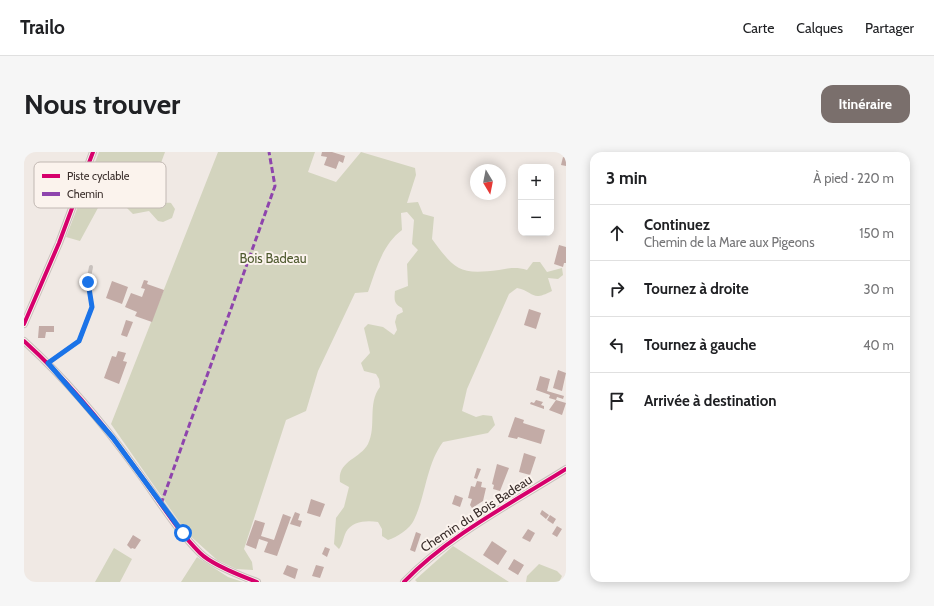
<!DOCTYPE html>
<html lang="fr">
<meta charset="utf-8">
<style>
:root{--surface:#fff;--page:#f6f6f6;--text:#202124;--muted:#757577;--line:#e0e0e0;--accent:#7a6f6c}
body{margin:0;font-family:Cabin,sans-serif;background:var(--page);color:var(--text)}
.controls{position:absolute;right:12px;top:12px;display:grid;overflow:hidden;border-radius:8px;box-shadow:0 2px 10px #0003}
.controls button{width:36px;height:36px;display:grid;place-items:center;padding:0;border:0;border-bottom:1px solid var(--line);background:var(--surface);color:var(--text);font:20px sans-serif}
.compass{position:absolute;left:446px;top:12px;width:36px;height:36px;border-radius:50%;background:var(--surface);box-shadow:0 2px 10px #0003;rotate:170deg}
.stop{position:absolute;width:12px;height:12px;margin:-9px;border:3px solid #1a73e8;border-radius:50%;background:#fff}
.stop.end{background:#1a73e8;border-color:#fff;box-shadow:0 1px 4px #0008}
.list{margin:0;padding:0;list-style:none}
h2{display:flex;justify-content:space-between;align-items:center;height:52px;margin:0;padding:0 16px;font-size:17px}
h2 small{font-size:13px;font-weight:400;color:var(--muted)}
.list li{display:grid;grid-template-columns:26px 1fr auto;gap:12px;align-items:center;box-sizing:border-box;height:56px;padding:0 16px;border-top:1px solid var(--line)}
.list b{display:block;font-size:15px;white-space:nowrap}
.list p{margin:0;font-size:13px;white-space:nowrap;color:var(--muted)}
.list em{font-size:13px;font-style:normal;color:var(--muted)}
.icon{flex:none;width:22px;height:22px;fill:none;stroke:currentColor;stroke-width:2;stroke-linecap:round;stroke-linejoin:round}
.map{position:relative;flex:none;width:542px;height:430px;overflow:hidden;border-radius:12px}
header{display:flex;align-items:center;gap:24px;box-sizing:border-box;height:56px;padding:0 20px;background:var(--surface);border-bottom:1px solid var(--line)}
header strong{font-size:19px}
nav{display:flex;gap:22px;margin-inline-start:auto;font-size:14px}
.intro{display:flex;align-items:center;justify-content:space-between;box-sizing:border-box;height:96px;padding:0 24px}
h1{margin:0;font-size:28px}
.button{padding:10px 18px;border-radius:12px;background:var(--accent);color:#fff;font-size:14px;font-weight:700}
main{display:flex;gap:24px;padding:0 24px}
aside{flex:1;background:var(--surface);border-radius:12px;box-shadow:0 2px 10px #0003}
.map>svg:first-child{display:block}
.green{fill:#d3d4be}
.building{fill:#c3aba6}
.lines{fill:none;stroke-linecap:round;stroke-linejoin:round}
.lane{stroke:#c8c1bd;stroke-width:4}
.street{stroke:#c8c1bd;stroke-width:8}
.quiet{stroke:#8e44ad;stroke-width:3;stroke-dasharray:6 3;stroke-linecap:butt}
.cycleway-casing{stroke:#fbf3ed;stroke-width:6}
.cycleway{stroke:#d6006c;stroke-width:4}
.route{stroke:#1a73e8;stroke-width:5}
.labels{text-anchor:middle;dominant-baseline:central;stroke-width:4;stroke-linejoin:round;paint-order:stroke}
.park-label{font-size:13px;fill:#4e592e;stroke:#fbf3ed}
.street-label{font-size:13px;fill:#3a2e2b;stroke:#fbf3ed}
.key{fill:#fbf3ed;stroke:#c1b8b3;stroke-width:1}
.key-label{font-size:11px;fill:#3a2e2b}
</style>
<header>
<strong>Trailo</strong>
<nav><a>Carte</a><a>Calques</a><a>Partager</a></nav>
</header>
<div class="intro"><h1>Nous trouver</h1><a class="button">Itinéraire</a></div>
<main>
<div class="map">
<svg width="542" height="430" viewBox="0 0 542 430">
<rect width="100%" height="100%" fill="#f0e9e4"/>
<!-- green -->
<path class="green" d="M 75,0 L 141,0 C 138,9 122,47 135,51 C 138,52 144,50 147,51 L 151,57 L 148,66 L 139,70 L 134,69 L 125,59 L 109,62 L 103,56 L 108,38 L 87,32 L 56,89 L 42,85 Z
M 194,0 L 291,0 L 284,20 L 312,30 L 337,0 L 391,16 L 392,23 L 383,51 L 394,50 L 399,62 L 410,65 L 408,87 C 431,118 435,123 475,118 C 486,116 493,115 503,118 L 509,110 L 516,110 L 523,120 L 538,116 L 539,123 L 534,127 L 524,126 L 528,139 C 507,150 511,140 493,136 L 485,142 L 443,237 L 438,259 L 452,265 L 459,263 L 468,264 L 471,273 L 464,281 L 419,290 C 402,313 402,343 390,368 C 386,377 373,385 364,388 L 358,384 L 358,377 L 354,370 C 343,368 328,369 322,380 C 319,386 319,392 315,397 L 310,392 L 312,366 L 320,355 L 325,335 L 316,330 C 313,309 336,307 344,292 C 353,274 343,252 356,235 L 355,227 L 352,222 L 340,219 L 337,211 L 346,201 L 340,176 L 344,172 L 359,175 L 370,183 L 373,178 L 371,170 L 373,163 L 379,160 L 378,156 C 370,152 370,148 371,139 L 384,134 L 383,112 L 394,98 L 388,92 L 390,68 L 383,60 L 377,61 L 378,78 C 358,93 352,118 344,140 L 331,141 L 294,219 L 282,259 L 262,268 L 220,397 L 228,410 L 229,418 L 212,417 L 193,408 L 163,381 L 87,272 Z
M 429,394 L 485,430 L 393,430 L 391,428 Z
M 90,396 L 108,407 L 96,430 L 71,430 Z
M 173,405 L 204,425 L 219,430 L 157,430 Z
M 515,412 L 533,419 L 538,424 L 535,430 L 502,430 L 503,424 Z"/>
<!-- building -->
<path class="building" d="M 298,0 L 308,0 L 321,4 L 319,11 L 315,9 L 312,17 L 300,13 L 303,5 L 297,4 Z
M 539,5 L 542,6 L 542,14 L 537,13 Z
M 535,93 L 542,95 L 542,111 L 540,111 L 539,115 L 530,112 Z
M 120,128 L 124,129 L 123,132 L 140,138 L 128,170 L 111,164 L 113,160 L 101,155 L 107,141 L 118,145 L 121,137 L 117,136 Z
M 88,129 L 104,135 L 98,152 L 82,146 Z
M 505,157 L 517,161 L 512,177 L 500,173 Z
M 102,168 L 109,170 L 103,185 L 97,183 Z
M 15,174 L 30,174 L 30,180 L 22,180 L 21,186 L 14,186 Z
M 94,199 L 102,201 L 99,209 L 103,210 L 95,232 L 80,226 L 88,204 L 92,205 Z
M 534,218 L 542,221 L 538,239 L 529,236 Z
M 516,224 L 526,227 L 523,239 L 540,244 L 539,247 L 533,245 L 532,248 L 525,246 L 526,243 L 512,238 Z
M 512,248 L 519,250 L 517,253 L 520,254 L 520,257 L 506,252 L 507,250 L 510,251 Z
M 532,248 L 542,251 L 538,263 L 525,258 Z
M 491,265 L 500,268 L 499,271 L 521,278 L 517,292 L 494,285 L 493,287 L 484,285 Z
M 500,301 L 512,305 L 506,323 L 495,320 Z
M 473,312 L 485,316 L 476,339 L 469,337 L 470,333 L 468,332 Z
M 453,316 L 457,317 L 453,327 L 450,326 Z
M 453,329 L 458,330 L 457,335 L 462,336 L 459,349 L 448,356 L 446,353 L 448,347 L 444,346 L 447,334 L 451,335 Z
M 431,343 L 439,346 L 436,355 L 428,352 Z
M 287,347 L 301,352 L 296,365 L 283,361 Z
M 518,358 L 525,363 L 522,367 L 516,362 Z
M 271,360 L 276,362 L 274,368 L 278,369 L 276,375 L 266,372 Z
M 259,362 L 267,365 L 253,404 L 240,400 L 244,390 L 235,387 L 232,397 L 222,393 L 231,368 L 241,371 L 237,384 L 250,388 Z
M 526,363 L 532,367 L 529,372 L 523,368 Z
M 533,374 L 538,377 L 533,385 L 528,382 Z
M 504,377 L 511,381 L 506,390 L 498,386 Z
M 392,380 L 397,382 L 391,400 L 386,398 Z
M 109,383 L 117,388 L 111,397 L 108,396 L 107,397 L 103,393 Z
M 468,389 L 483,399 L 474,413 L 459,403 Z
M 301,395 L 306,397 L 303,405 L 298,402 Z
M 490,407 L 500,413 L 494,423 L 484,417 Z
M 263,413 L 274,417 L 271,427 L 259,422 Z
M 292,413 L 300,415 L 296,426 L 288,424 Z"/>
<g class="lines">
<!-- lane -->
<path class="lane" d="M 24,211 L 55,189 L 68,155 L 64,130 L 67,115"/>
<!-- street -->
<path class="street" d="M 0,172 L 35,91 L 69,0
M 0,189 C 42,227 79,271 112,317 C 133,345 151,376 176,401 C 188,413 217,424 233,430
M 380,430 C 424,384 488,351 542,317"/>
<!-- quiet -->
<path class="quiet" d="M 137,352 L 251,34 L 245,0"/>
<!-- cycleway casing -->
<g class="cycleway-casing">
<path id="cycleway" d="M 0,172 L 35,91 L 69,0
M 0,189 C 42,227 79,271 112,317 C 133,345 151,376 176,401 C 188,413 217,424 233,430
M 380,430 C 424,384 488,351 542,317"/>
</g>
<!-- cycleway -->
<use href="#cycleway" class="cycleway"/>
</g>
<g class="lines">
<!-- route -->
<path class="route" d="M 64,130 L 68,155 L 55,189 L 24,211 L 89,286 L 159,381"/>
</g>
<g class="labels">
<!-- park labels -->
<g class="park-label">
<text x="249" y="106">Bois Badeau</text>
</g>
<!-- street labels -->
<g class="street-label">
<text transform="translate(452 361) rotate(-33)">Chemin du Bois Badeau</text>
</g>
</g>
<!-- legend -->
<rect x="10" y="10" width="132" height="46" rx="6" class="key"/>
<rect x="18" y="22" width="18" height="4" fill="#d6006c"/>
<rect x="18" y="40" width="18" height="4" fill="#8e44ad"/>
<g class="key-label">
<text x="43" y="28">Piste cyclable</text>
<text x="43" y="46">Chemin</text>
</g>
</svg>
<div class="controls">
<button>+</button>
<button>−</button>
</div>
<svg class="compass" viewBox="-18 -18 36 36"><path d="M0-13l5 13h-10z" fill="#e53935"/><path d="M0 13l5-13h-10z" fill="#757577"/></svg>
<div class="stop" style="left:159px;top:381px"></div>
<div class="stop end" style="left:64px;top:130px"></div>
</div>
<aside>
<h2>3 min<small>À pied · 220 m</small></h2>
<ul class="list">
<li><svg class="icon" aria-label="ahead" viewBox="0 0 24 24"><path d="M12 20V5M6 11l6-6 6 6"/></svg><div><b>Continuez</b><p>Chemin de la Mare aux Pigeons</p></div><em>150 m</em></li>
<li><svg class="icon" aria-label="right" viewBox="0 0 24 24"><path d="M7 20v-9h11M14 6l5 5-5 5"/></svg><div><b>Tournez à droite</b></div><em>30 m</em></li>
<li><svg class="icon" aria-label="left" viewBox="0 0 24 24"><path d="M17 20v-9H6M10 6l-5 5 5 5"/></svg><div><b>Tournez à gauche</b></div><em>40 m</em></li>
<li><svg class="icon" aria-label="arrive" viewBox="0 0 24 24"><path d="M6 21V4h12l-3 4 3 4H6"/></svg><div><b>Arrivée à destination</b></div></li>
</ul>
</aside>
</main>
